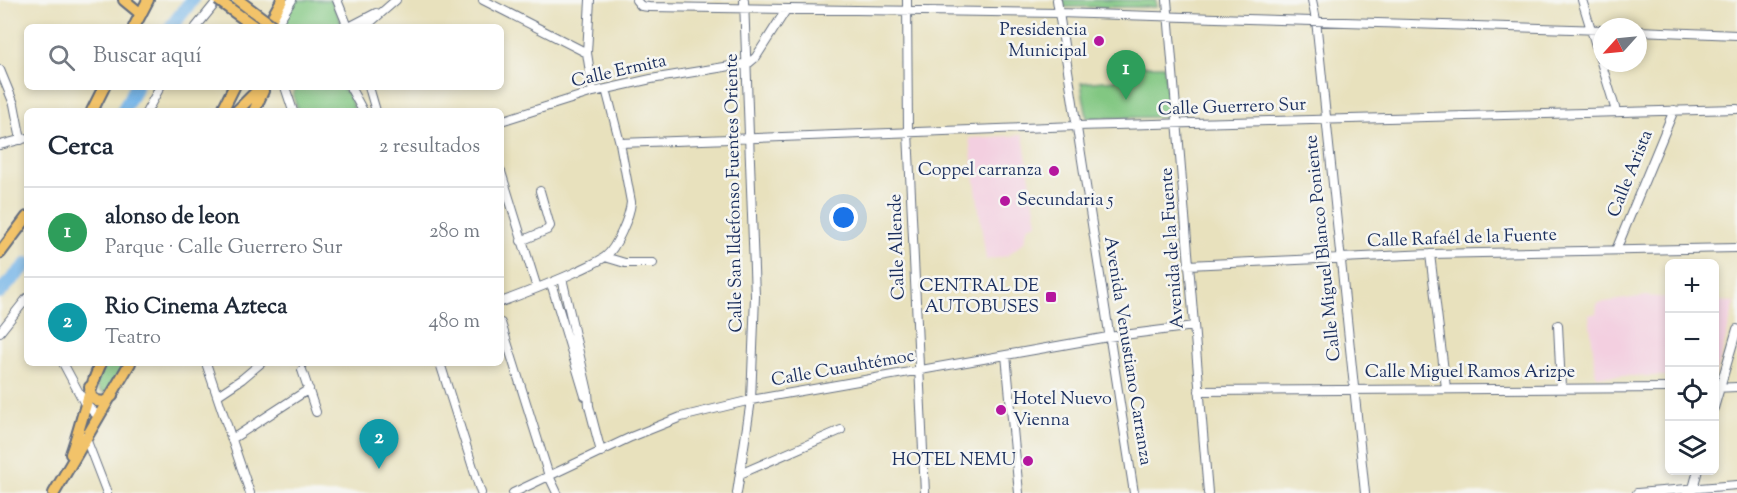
<!DOCTYPE html>
<html lang="es">
<meta charset="utf-8">
<style>
:root{--surface:#fff;--page:#f2f2f3;--text:#1f2937;--muted:#747a83;--line:#e0e1e3;--accent:#b5179e}
body{margin:0;font-family:"Sorts Mill Goudy",serif;background:var(--page);color:var(--text)}
.controls{position:absolute;right:18px;bottom:18px;display:grid;overflow:hidden;border-radius:9px;box-shadow:0 3px 9px #0003}
.controls button{width:54px;height:54px;display:grid;place-items:center;padding:0;border:0;border-bottom:2px solid var(--line);background:var(--surface);color:var(--text);font:30px sans-serif}
.compass{position:absolute;left:1593px;top:18px;width:54px;height:54px;border-radius:50%;background:var(--surface);box-shadow:0 3px 9px #0003;rotate:243deg}
.you{position:absolute;left:844px;top:218px;width:21px;height:21px;margin:-15px;border:4px solid #fff;border-radius:50%;background:#1a73e8;box-shadow:0 0 0 9px #1a73e833}
.badge{display:grid;place-items:center;width:39px;height:39px;border-radius:50%;background:var(--accent);color:#fff;font-size:20px;font-weight:700}
.pin{position:absolute;translate:-50% -50px;filter:drop-shadow(0 2px 3px #0008)}
.pin::after{content:'';position:absolute;top:32px;width:21px;height:18px;background:inherit;clip-path:polygon(0 0,100% 0,50% 100%)}
.list{margin:0;padding:0;list-style:none}
h2{display:flex;justify-content:space-between;align-items:center;height:78px;margin:0;padding:0 24px;font-size:26px}
h2 small{font-size:20px;font-weight:400;color:var(--muted)}
.list li{display:grid;grid-template-columns:39px 1fr auto;gap:18px;align-items:center;box-sizing:border-box;height:90px;padding:0 24px;border-top:2px solid var(--line)}
.list b{display:block;font-size:22px;white-space:nowrap}
.list p{margin:0;font-size:20px;white-space:nowrap;color:var(--muted)}
.list em{font-size:20px;font-style:normal;color:var(--muted)}
.icon{flex:none;width:33px;height:33px;fill:none;stroke:currentColor;stroke-width:2;stroke-linecap:round;stroke-linejoin:round}
.map{position:relative;flex:none;width:1737px;height:493px;overflow:hidden}
.search{position:absolute;background:var(--surface);box-shadow:0 3px 9px #0003;left:24px;top:24px;width:480px;height:66px;display:flex;align-items:center;gap:15px;box-sizing:border-box;padding:0 21px;border-radius:9px;color:var(--muted);font-size:22px}
.panel{position:absolute;background:var(--surface);box-shadow:0 3px 9px #0003;left:24px;top:108px;width:480px;height:258px;border-radius:9px}
.map>svg:first-child{display:block}
.built{fill:#f3cfe0}
.green{fill:#82c782;stroke:#4e7b70;stroke-width:1.5}
.lines{fill:none;stroke-linecap:round;stroke-linejoin:round}
.river{stroke:#72b3e7;stroke-width:14}
.minor-casing{stroke:#636d7f;stroke-width:10}
.major-casing{stroke:#636d7f;stroke-width:14}
.minor{stroke:#fff;stroke-width:8}
.major{stroke:#f2c36a;stroke-width:10}
.major-bridge-casing{stroke:#636d7f;stroke-width:14;stroke-linecap:butt}
.major-bridge{stroke:#f2c36a;stroke-width:10}
.poi-dot{fill:#b5179e;stroke:#f6f6f2;stroke-width:2}
.labels{text-anchor:middle;dominant-baseline:central;stroke-width:5;stroke-linejoin:round;paint-order:stroke}
.poi-label{font-size:18px;fill:#1b2f5e;stroke:#f6f6f2;text-anchor:end}
.street-label{font-size:18px;fill:#1b2f5e;stroke:#f6f6f2}
</style>
<div class="map">
<svg width="1737" height="493" viewBox="0 0 1737 493">
<rect width="100%" height="100%" fill="#f6f6f2"/>
<filter id="ink" filterUnits="userSpaceOnUse"><feTurbulence type="fractalNoise" baseFrequency=".0167" numOctaves="2"/><feDisplacementMap in="SourceGraphic" scale="12" xChannelSelector="R" yChannelSelector="G"/><feConvolveMatrix kernelMatrix="1 2 1 2 8 2 1 2 1" color-interpolation-filters="sRGB"/></filter>
<filter id="wash" filterUnits="userSpaceOnUse"><feTurbulence type="fractalNoise" baseFrequency=".008" numOctaves="4" result="noise"/><feDisplacementMap in="SourceGraphic" scale="24" xChannelSelector="R" yChannelSelector="G"/><feGaussianBlur stdDeviation="1.35" result="paint"/><feColorMatrix in="noise" values="0 0 0 0 0 0 0 0 0 0 0 0 0 0 0 0 0 1.4 0 .05"/><feComposite in="paint" operator="in"/></filter>
<g filter="url(#wash)">
<rect width="100%" height="100%" fill="#e8e1bd"/>
<!-- built -->
<path class="built" d="M 1023,135 L 1037,223 L 1028,226 L 1024,242 L 1007,256 L 986,260 L 969,138 Z
M 1646,296 L 1669,298 L 1669,376 L 1596,376 L 1589,315 L 1596,313 L 1597,303 Z
M 1714,301 L 1735,302 L 1716,376 L 1714,376 Z"/>
<!-- green -->
<path class="green" d="M 296,0 L 331,0 L 341,22 L 339,27 L 283,27 L 281,24 Z
M 1063,0 L 1156,0 L 1156,7 L 1064,7 Z
M 1117,66 L 1164,66 L 1170,117 L 1087,118 L 1081,83 L 1116,80 Z
M 296,87 L 341,87 L 349,95 L 355,111 L 298,111 L 293,95 Z
M 105,363 L 125,363 L 109,392 C 101,394 99,391 96,384 Z"/>
<g class="lines">
<!-- river -->
<path class="river" d="M 171,27 L 192,0
M 123,111 L 136,87
M 0,292 L 27,264"/>
</g>
</g>
<g filter="url(#ink)">
<g class="lines">
<!-- minor casing -->
<g class="minor-casing">
<path id="minor" d="M 337,0 L 348,27
M 483,0 L 587,53
M 590,0 L 587,53 L 593,92
M 636,0 L 641,6 L 649,7 L 1059,13 L 1602,30
M 907,0 L 908,132 L 925,493
M 1057,0 L 1134,493
M 1167,0 L 1208,493
M 1312,0 L 1316,20 L 1365,493
M 1582,0 L 1616,111
M 196,27 L 218,0
M 275,27 L 292,0
M 349,27 L 376,13
M 365,27 L 396,0
M 1638,31 L 1737,35
M 0,70 L 14,104 L 21,140
M 285,87 L 293,111
M 350,87 L 363,111
M 369,87 L 376,111
M 147,111 L 160,87
M 501,121 L 593,92 L 651,79 L 749,63 L 756,57 L 786,10
M 620,143 L 1077,126 L 1737,109
M 0,145 L 27,138
M 501,172 L 537,288
M 521,241 L 547,230 L 550,226 L 540,191
M 1616,250 L 1674,110
M 1430,254 L 1446,388
M 605,257 L 625,263 L 653,263
M 1188,265 L 1430,254 L 1737,248
M 562,278 L 588,392 L 589,406 L 601,452
M 551,283 L 585,396
M 501,302 C 528,292 554,282 580,270 C 588,266 598,262 605,257 C 616,249 630,216 631,202 L 620,143 L 606,89
M 501,323 L 549,476 L 557,493
M 1558,325 L 1561,388
M 0,332 L 27,298
M 1006,355 L 1019,493
M 63,363 L 85,404 L 99,417
M 206,363 L 250,493
M 440,363 L 481,493
M 302,370 L 316,412
M 1714,388 L 1737,387
M 1199,391 L 1670,388
M 218,395 L 242,379 L 261,363
M 1714,408 L 1737,329
M 85,436 L 107,493
M 232,439 L 309,389
M 740,474 L 841,430
M 1692,492 L 1698,470
M 513,493 L 631,437 L 681,417 L 751,400 L 1108,337 L 1194,326
M 737,493 L 751,400 L 755,296 L 744,0
M 1637,493 L 1737,485"/>
</g>
<!-- major casing -->
<g class="major-casing">
<path id="major" d="M 124,0 L 141,14
M 134,27 L 148,0
M 267,27 L 282,0
M 92,111 L 104,87
M 222,111 L 234,87
M 237,111 L 261,87
M 254,111 L 263,91
M 0,253 L 27,217
M 90,387 L 91,397 L 97,401 L 104,402 L 112,396
M 71,454 C 82,423 87,393 101,363
M 54,493 L 130,363"/>
</g>
<!-- minor -->
<use href="#minor" class="minor"/>
<!-- major -->
<use href="#major" class="major"/>
<!-- major-bridge casing -->
<g class="major-bridge-casing">
<path id="major-bridge" d="M 218,0 L 255,27
M 238,0 L 274,27"/>
</g>
<!-- major-bridge -->
<use href="#major-bridge" class="major-bridge"/>
</g>
</g>
<!-- markers -->
<g class="poi-dot">
<circle cx="1099" cy="41" r="6"/>
<circle cx="1054" cy="171" r="6"/>
<circle cx="1005" cy="201" r="6"/>
<rect x="1045" y="291" width="12" height="12" rx="3"/>
<circle cx="1001" cy="410" r="6"/>
<circle cx="1028" cy="461" r="6"/>
</g>
<g class="labels">
<!-- poi labels -->
<g class="poi-label">
<text x="1087" y="31">Presidencia<tspan x="1087" dy="21">Municipal</tspan></text>
<text x="1042" y="171">Coppel carranza</text>
<text x="1017" y="201" text-anchor="start">Secundaria 5</text>
<text x="1039" y="287">CENTRAL DE<tspan x="1039" dy="21">AUTOBUSES</tspan></text>
<text x="1013" y="400" text-anchor="start">Hotel Nuevo<tspan x="1013" dy="21">Vienna</tspan></text>
<text x="1016" y="461">HOTEL NEMU</text>
</g>
<!-- street labels -->
<g class="street-label">
<text transform="translate(619 72) rotate(-13)">Calle Ermita</text>
<text transform="translate(1232 108) rotate(-2)">Calle Guerrero Sur</text>
<text transform="translate(1631 174) rotate(-68)">Calle Arista</text>
<text transform="translate(735 193) rotate(-91)">Calle San Ildefonso Fuentes Oriente</text>
<text transform="translate(1462 239) rotate(-2)">Calle Rafaél de la Fuente</text>
<text transform="translate(898 247) rotate(-92)">Calle Allende</text>
<text transform="translate(1173 248) rotate(-94)">Avenida de la Fuente</text>
<text transform="translate(1324 248) rotate(-96)">Calle Miguel Blanco Poniente</text>
<text transform="translate(1127 351) rotate(81)">Avenida Venustiano Carranza</text>
<text transform="translate(843 369) rotate(-10)">Calle Cuauhtémoc</text>
<text x="1470" y="373">Calle Miguel Ramos Arizpe</text>
</g>
</g>
</svg>
<div class="controls">
<button>+</button>
<button>−</button>
<button><svg class="icon" aria-label="locate" viewBox="0 0 24 24"><circle cx="12" cy="12" r="6"/><path d="M12 2v4M12 18v4M2 12h4M18 12h4"/></svg></button>
<button><svg class="icon" aria-label="layers" viewBox="0 0 24 24"><path d="M12 4l9 5-9 5-9-5zM3 14l9 5 9-5"/></svg></button>
</div>
<svg class="compass" viewBox="-18 -18 36 36"><path d="M0-13l5 13h-10z" fill="#e53935"/><path d="M0 13l5-13h-10z" fill="#747a83"/></svg>
<div class="you"></div>
<div class="pin badge" style="left:1126px;top:100px;background:#2e9e5b">1</div>
<div class="pin badge" style="left:379px;top:469px;background:#0f9aa8">2</div>
<div class="search"><svg class="icon" aria-label="search" viewBox="0 0 24 24"><circle cx="10" cy="10" r="6"/><path d="M15 15l6 6"/></svg>Buscar aquí</div>
<section class="panel">
<h2>Cerca<small>2 resultados</small></h2>
<ul class="list">
<li><span class="badge" style="background:#2e9e5b">1</span><div><b>alonso de leon</b><p>Parque · Calle Guerrero Sur</p></div><em>280 m</em></li>
<li><span class="badge" style="background:#0f9aa8">2</span><div><b>Rio Cinema Azteca</b><p>Teatro</p></div><em>480 m</em></li>
</ul>
</section>
</div>
